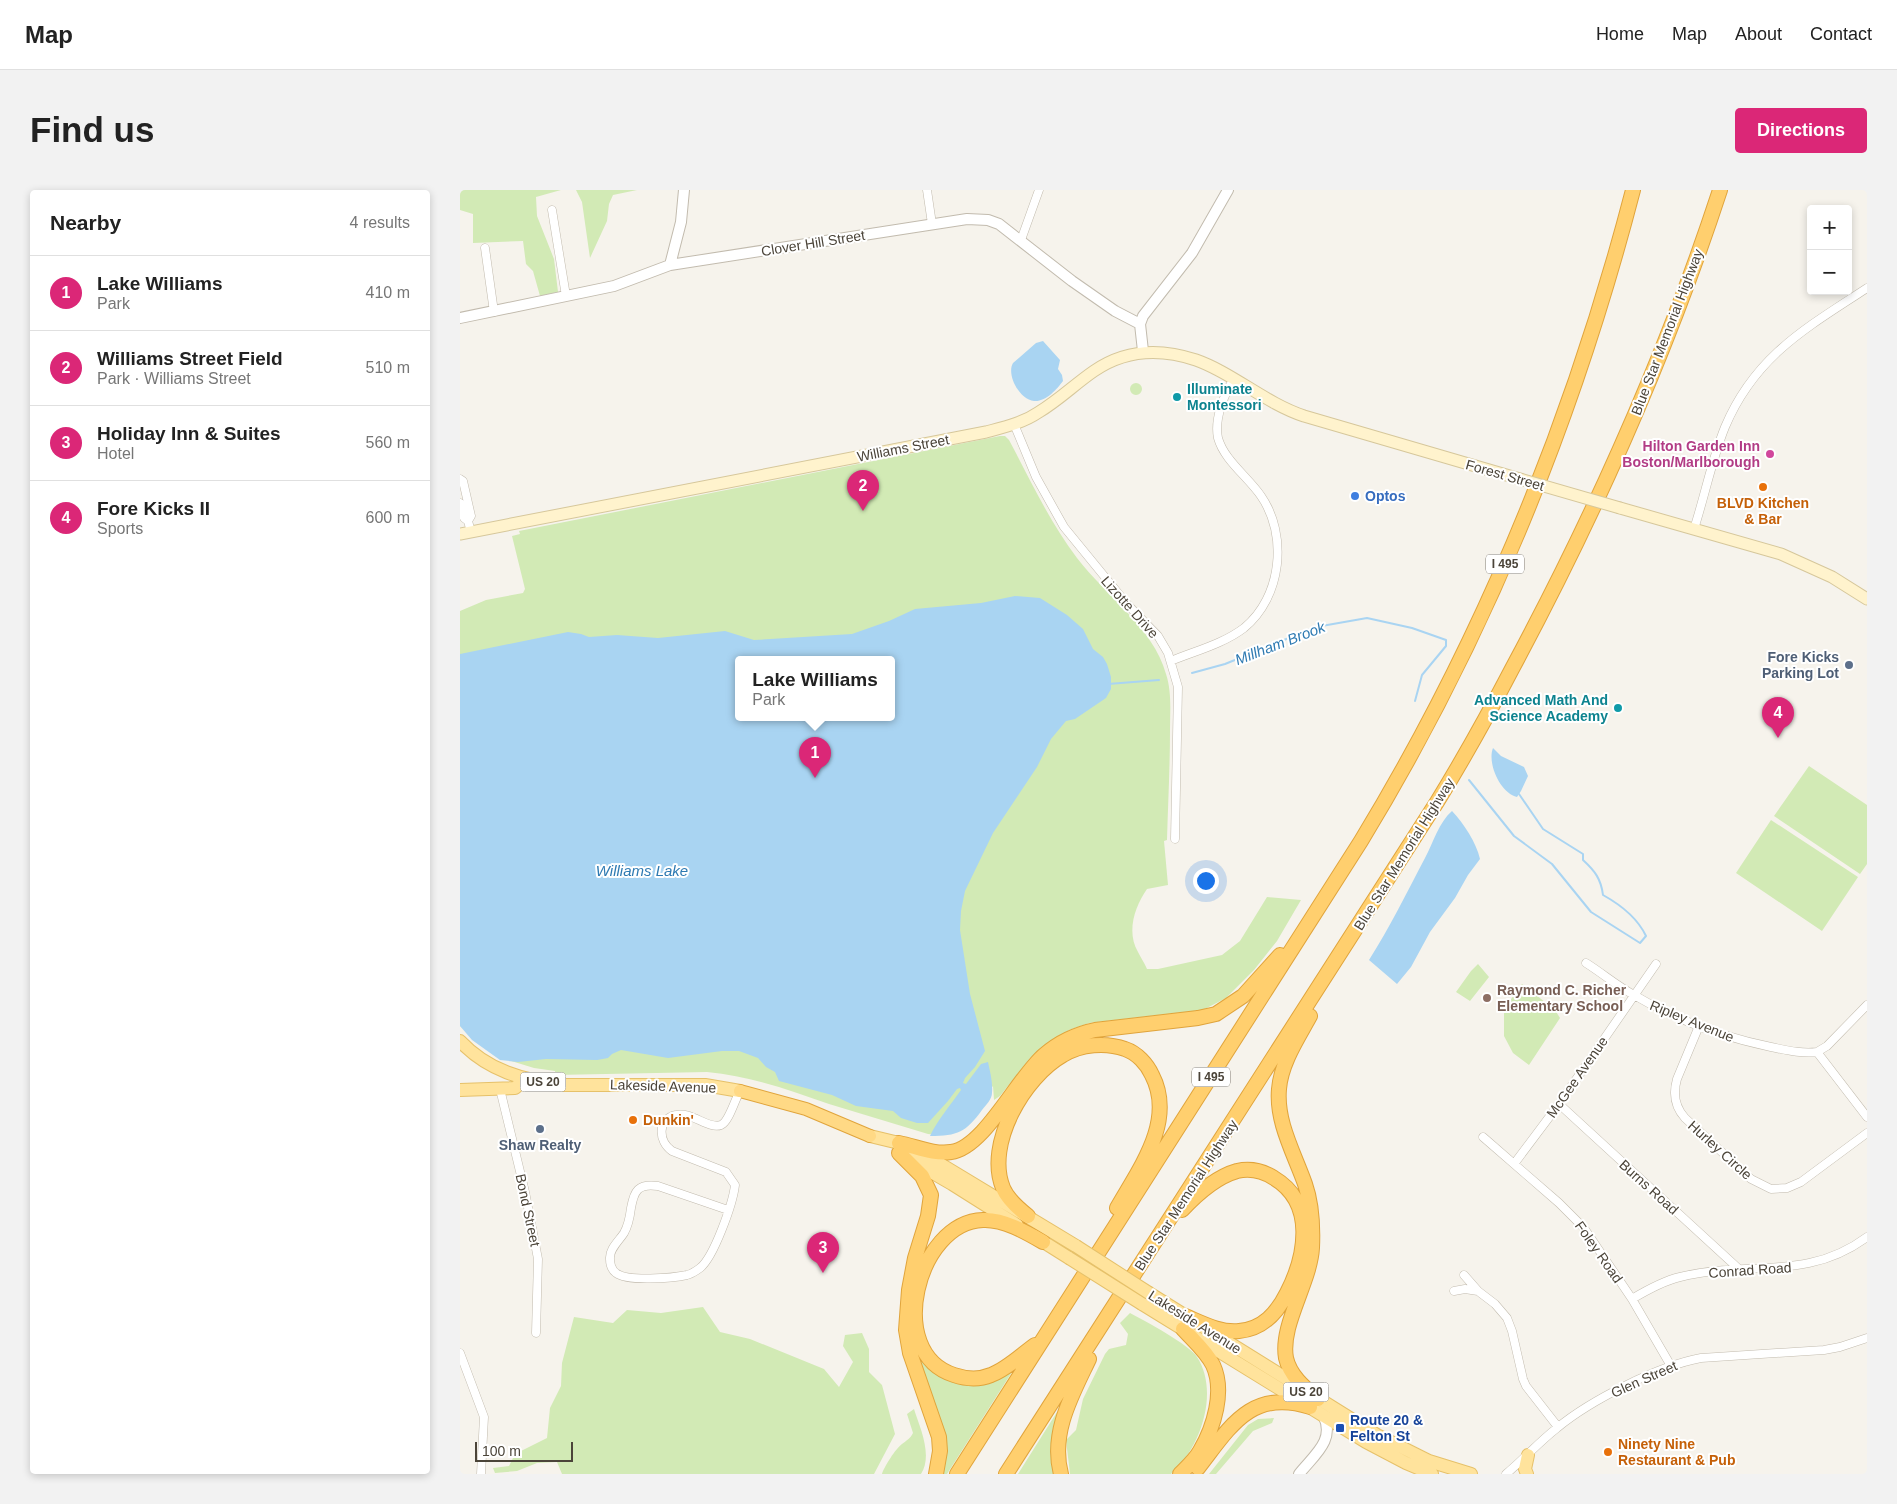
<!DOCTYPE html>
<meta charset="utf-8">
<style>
:root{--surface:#fff;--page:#f2f2f2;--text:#222;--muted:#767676;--line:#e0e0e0;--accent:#db2777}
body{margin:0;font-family:Helvetica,sans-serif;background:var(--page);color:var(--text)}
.controls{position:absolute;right:15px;top:15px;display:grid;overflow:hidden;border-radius:5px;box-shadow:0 2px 8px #0003}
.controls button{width:45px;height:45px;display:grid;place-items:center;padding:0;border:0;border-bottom:1px solid var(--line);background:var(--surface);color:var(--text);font:25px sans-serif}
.scale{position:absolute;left:15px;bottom:12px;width:98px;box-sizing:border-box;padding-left:5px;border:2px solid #4b4439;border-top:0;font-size:14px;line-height:18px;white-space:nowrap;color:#4b4439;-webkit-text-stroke:4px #fff;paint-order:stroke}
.you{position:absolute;left:745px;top:690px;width:18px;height:18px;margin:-12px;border:4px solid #fff;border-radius:50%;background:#1a73e8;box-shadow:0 0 0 8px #1a73e833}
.badge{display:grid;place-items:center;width:32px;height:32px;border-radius:50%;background:var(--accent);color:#fff;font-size:16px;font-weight:700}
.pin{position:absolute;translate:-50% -41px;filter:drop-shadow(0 1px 2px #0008)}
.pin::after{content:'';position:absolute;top:26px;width:18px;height:15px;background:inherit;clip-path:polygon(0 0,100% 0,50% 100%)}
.popup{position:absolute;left:275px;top:466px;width:160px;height:65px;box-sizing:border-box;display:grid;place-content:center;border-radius:5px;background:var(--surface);filter:drop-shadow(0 1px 4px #0005);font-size:16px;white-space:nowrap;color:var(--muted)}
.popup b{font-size:19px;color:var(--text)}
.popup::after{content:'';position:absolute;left:50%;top:100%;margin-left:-10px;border:10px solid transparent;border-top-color:var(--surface)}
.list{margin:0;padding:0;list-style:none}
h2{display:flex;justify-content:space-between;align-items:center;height:65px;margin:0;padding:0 20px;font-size:21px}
h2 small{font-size:16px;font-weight:400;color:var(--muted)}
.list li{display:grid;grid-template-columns:32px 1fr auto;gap:15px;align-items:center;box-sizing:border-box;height:75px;padding:0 20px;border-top:1px solid var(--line)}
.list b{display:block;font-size:19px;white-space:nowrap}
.list p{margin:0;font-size:16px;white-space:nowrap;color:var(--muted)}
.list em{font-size:16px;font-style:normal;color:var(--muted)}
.map{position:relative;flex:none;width:1407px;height:1284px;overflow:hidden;border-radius:5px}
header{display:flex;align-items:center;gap:30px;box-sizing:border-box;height:70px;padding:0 25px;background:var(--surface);border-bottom:1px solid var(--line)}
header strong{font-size:24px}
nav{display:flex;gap:28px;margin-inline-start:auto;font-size:18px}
.intro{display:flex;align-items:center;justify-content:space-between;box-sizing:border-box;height:120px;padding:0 30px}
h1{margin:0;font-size:35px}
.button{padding:12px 22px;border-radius:5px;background:var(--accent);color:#fff;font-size:18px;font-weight:700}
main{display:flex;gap:30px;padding:0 30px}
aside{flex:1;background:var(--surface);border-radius:5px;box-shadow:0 2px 8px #0003}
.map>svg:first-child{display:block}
.green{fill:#d2eab5;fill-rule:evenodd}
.water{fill:#a9d4f2;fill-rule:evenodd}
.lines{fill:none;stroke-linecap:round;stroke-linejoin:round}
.stream{stroke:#a9d4f2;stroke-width:2}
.minor-casing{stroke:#c2bbae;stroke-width:9}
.tertiary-casing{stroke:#c2bbae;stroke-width:12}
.secondary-casing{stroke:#d6c79b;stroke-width:13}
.primary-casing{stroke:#e6c16a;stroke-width:14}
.trunk-casing{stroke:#e0a43c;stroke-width:14}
.motorway-casing{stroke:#e0a43c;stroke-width:16}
.minor{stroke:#fff;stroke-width:8}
.tertiary{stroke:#fff;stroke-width:10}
.secondary{stroke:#fff3cd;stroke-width:11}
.primary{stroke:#ffe39c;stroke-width:12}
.trunk{stroke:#ffd985;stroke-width:12}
.motorway{stroke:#ffcf6e;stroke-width:14}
.secondary-bridge-casing{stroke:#d6c79b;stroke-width:13;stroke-linecap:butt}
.primary-bridge-casing{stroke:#e6c16a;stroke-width:14;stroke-linecap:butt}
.secondary-bridge{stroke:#fff3cd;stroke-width:11}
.primary-bridge{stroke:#ffe39c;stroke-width:12}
.culture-dot{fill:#0f9aa8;stroke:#fff;stroke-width:2}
.hotel-dot{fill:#d1479c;stroke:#fff;stroke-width:2}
.food-dot{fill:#e8710a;stroke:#fff;stroke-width:2}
.shop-dot{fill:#3f7fe0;stroke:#fff;stroke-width:2}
.service-dot{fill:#5c6f8a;stroke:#fff;stroke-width:2}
.education-dot{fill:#8d6e63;stroke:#fff;stroke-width:2}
.transit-dot{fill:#1a4fb4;stroke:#fff;stroke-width:2}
.labels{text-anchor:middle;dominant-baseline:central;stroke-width:4;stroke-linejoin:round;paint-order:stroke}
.shield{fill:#fff;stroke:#817c74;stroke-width:1}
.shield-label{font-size:12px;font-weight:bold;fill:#4b4439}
.street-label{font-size:14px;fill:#4b4439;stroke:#fff}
.culture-label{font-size:14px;font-weight:bold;fill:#0d838f;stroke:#fff;text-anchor:start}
.hotel-label{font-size:14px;font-weight:bold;fill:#b23c85;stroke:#fff;text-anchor:end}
.shop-label{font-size:14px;font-weight:bold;fill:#366cbe;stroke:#fff;text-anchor:start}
.food-label{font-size:14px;font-weight:bold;fill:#c56008;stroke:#fff;text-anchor:start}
.service-label{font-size:14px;font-weight:bold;fill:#4e5e75;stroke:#fff;text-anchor:end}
.education-label{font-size:14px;font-weight:bold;fill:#785e54;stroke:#fff;text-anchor:start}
.transit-label{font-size:14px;font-weight:bold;fill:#164399;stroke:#fff;text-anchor:start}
.water-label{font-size:15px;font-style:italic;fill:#2e7ab2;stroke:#fff}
</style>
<header>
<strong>Map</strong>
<nav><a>Home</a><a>Map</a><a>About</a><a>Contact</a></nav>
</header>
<div class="intro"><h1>Find us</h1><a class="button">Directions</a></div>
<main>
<aside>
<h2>Nearby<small>4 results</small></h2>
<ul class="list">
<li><span class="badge">1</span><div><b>Lake Williams</b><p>Park</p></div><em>410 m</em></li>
<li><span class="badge">2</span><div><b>Williams Street Field</b><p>Park · Williams Street</p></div><em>510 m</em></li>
<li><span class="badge">3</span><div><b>Holiday Inn &amp; Suites</b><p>Hotel</p></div><em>560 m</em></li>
<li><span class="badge">4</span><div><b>Fore Kicks II</b><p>Sports</p></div><em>600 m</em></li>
</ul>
</aside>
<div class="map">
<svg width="1407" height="1284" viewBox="0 0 1407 1284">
<rect width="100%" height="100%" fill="#f6f3ec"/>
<!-- green -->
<path class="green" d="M 0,0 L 101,0 L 76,7 L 77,26 L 94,69 L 98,102 L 80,106 L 73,81 L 66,74 L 63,51 L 13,53 L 13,24 L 0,20 Z
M 116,0 L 177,0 L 153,5 L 149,14 L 147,31 L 130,68 L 122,12 Z
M670 199a6 6 0 1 1 12 0a6 6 0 1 1-12 0Z
M 540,246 L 545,246 L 549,250 C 571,291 589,331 617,368 C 646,406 693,437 706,484 C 712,502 710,522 710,540 C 710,577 708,613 707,650 L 704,651 L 708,695 L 687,699 C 675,716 666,742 678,762 C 681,768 684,772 687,779 L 698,779 L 762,765 L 780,751 L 807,707 L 841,710 L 817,751 L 794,780 L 766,808 L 743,820 L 629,833 L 609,840 L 570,868 L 540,906 L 534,910 L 533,896 L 503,934 L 478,945 L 468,944 C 435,934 402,924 369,914 C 329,900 290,886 247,882 L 95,885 L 95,881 L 74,878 L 45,869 L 0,836 L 0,421 L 26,410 L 63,403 L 65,399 L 52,346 L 60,344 L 59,341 ZM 279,469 L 431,469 L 431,527 L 279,527 Z
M 1349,576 L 1407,615 L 1407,674 L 1400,684 L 1314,626 Z
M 1311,630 L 1398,687 L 1362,741 L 1276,683 Z
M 1018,774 L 1029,787 L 1010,811 L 996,802 L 1011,781 Z
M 1062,794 L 1095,820 L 1100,828 L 1069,875 L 1053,863 L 1044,846 L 1044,819 Z
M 243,1117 L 260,1142 L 290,1149 L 364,1179 L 379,1197 L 393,1172 L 383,1156 L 385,1145 L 402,1143 L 409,1159 L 409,1182 L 422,1195 L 435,1244 L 414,1284 L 102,1284 L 97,1272 L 77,1273 L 57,1281 L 35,1283 L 33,1278 L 49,1276 L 55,1264 L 87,1248 L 90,1218 L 101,1196 L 102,1173 L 114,1127 L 153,1133 L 167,1120 L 201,1123 Z
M 670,1123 C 685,1131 730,1155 737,1167 C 760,1202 740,1259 711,1284 L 610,1284 L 606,1250 L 616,1240 L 623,1209 L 645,1164 L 649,1159 L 666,1155 L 668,1144 L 660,1133 Z
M 455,1153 L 484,1186 L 550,1180 L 552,1182 L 487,1284 L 480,1284 Z
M 454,1219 C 460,1238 473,1265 461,1284 L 422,1284 C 424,1277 436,1258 442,1254 C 447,1250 450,1249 453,1243 L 447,1224 Z
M 597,1222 L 599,1223 C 591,1248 591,1258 596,1284 L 558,1284 Z
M 814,1228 L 812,1233 L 793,1241 L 756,1284 L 749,1284 L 788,1235 L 798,1229 Z"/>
<!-- water -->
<path class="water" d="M 583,151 L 600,170 L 598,179 L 602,185 L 603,191 C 597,199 586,212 574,211 C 560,210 546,185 553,173 L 576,153 Z
M 555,406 L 580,408 L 607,425 L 623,439 L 633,459 L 643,467 L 647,474 L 651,487 L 651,499 L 646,508 L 615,529 L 606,531 L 591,549 L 577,577 L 533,643 L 505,701 L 501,721 L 500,740 L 510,804 L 525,861 L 515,877 L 505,888 L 503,893 L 506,894 L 521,874 L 528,872 C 530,882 533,892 532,903 C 532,909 526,915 522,920 C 506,942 498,946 470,946 C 478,929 490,916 501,900 L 500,898 L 497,899 L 488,911 L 468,933 L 457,933 L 441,928 L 433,921 L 396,916 L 372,905 L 319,891 L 315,882 L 306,877 L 298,868 L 279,861 L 262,861 L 208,868 L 161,860 L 152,864 L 148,868 L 137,870 L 86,869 L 58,872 L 40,870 L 12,850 L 0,836 L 0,464 L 108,442 L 121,444 L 129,447 L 157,445 L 198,448 L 265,441 L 294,450 L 392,444 L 429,431 L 455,419 L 521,413 ZM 279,469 L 431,469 L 431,527 L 279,527 Z
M 1033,558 L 1041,566 L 1064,577 L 1068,586 L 1061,601 L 1057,607 C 1040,603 1027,573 1033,558 Z
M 992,621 C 1004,634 1016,652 1020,669 L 1008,685 L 995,708 L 970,742 L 951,777 L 937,794 L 909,770 C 930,737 947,702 965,668 C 973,653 979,632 992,621 Z"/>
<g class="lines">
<!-- stream -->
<path class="stream" d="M 732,483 L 765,474 L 856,437 L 907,428 L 952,438 L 986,450 L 986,456 L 962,485 L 955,511
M 648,494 L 699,490
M 1009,590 L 1054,646 L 1092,674 L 1131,722 L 1180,753 L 1186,746 C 1177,727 1161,715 1143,705 C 1141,689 1135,681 1123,670 L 1123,664 L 1083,639 L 1059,604"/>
<!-- minor casing -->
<g class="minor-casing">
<path id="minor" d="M 467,0 L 472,34
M 92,20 L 106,106
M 561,50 L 579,0
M 25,58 L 34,122
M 554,234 L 576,287 L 604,337 L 667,414 L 698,446 L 708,463 L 718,497 L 715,649
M 0,289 L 3,291 L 11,326 L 8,331 L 11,342
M 0,313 L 4,328 L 8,331
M 1234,339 C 1245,305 1252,269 1265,237 C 1295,166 1346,138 1407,98
M 711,471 C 735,461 763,454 784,438 C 822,407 828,345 801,306 C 788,287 764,270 758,248 C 754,229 764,205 773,190
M 1126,773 C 1142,783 1157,796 1174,805 C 1216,830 1263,847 1311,857 C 1326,860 1341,864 1357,862 L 1407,927
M 1239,836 L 1217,889 C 1213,903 1215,917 1225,928 L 1291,989 L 1311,999 L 1327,998 L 1341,992 L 1407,943
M 1357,862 L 1367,856 L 1407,815
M 40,899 L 65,1002 L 78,1069 L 76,1143
M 1099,914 L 1280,1080
M 1023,947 L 1099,1013 L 1124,1038 L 1172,1109 L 1211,1176
M 1054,974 L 1099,914 L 1196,774
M 268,1020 L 198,996 C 178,993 174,1001 171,1018 C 170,1026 168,1036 164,1043 C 159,1051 149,1059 150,1069 C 150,1074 152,1080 156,1083 C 167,1092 213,1088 227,1085 C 231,1084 236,1081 240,1078 C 254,1067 273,1013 275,995 L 266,982 L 212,961 C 198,951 197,929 216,925 C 231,921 249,940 261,935 C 269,932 275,909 280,901
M 1004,1085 L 1018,1101 L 1035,1114 L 1047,1128 L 1052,1141 L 1063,1189 L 1066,1196 L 1098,1237
M 994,1101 L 1005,1099 L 1018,1101
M 1172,1109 C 1187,1100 1203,1091 1220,1087 C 1286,1070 1347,1092 1407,1047
M 0,1163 L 24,1227 L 21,1284
M 1046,1284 C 1064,1269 1079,1252 1097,1238 C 1131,1210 1198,1176 1241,1168 L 1364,1160 L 1380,1157 L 1407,1148"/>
</g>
<!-- tertiary casing -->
<g class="tertiary-casing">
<path id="tertiary" d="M 210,75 L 221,32 L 224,0
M 0,128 L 154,96 L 210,75 L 507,29 L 528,30 L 539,34 L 612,91 L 655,121 L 680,134
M 683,161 L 680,134 L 683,126 L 732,63 L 768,0
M 839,1284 C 854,1265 876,1250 863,1225"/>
</g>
<!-- secondary casing -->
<g class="secondary-casing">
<path id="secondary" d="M 1160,318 L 1321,364 L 1372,387 L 1407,409
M 0,344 L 526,242 C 545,237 563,233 579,222 C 599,210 615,194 634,181 C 666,159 700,158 736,170 C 773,183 805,213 844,226 L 1060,289"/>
</g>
<!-- primary casing -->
<g class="primary-casing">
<path id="primary" d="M 0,851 C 28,881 63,890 102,895 L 245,895 L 280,901
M 0,900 L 55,898 L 65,889
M 410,946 L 439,953 L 467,966 L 616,1056
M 447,968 L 492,994 L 557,1035
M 574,1046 L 609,1068
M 689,1103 L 917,1245 L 969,1271 L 1011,1284
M 682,1114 L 906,1252 L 946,1273 L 972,1284
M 1067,1284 L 1065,1279 L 1068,1265"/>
</g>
<!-- trunk casing -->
<g class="trunk-casing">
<path id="trunk" d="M 280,901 L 346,919 L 410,946"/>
</g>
<!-- motorway casing -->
<g class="motorway-casing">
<path id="motorway" d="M 850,826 C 838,848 821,873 819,899 C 816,932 834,963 845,994 C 852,1014 853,1036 852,1058 C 850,1093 820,1135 826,1168 C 830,1186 845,1198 858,1209
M 439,953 C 455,956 474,965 491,962 C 524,958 558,887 584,865 C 599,852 616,844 635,840 L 738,828 L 756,824 L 783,806 L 820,765
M 439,963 L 462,986 L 471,1005 L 468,1026 L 455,1068 L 449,1100 L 446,1140 L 450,1163 L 479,1247 L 480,1261 L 476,1284
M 722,1020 C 736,1005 756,987 777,981 C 790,978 803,981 814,988 C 856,1013 846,1066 827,1103 C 817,1123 803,1139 779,1141 C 760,1143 742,1133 725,1126
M 568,1026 C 559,1019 548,1010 543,998 C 525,954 564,887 603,865 C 621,854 646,852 665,859 C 677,863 687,874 692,885 C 716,931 679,979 657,1018
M 575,1155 C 561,1165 547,1179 531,1185 C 519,1190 506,1189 494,1185 C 424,1163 457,1032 523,1030 C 543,1029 566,1042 583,1052
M 738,1278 C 770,1237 791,1198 850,1217
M 497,1284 L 901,651 C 1025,447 1113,231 1173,0
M 546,1284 L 977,612 C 1004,568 1029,523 1053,477 C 1135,324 1206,165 1260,0
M 601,1284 C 590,1243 612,1205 629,1169
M 720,1284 C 727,1277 735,1270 740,1261 C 754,1237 765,1201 753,1175 C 746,1161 733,1150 723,1139"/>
</g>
<!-- minor -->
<use href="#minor" class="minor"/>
<!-- tertiary -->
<use href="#tertiary" class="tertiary"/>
<!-- secondary -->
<use href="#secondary" class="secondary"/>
<!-- primary -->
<use href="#primary" class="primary"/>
<!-- trunk -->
<use href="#trunk" class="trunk"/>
<!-- motorway -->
<use href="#motorway" class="motorway"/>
<!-- secondary-bridge casing -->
<g class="secondary-bridge-casing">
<path id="secondary-bridge" d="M 1060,289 L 1160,318"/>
</g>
<!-- primary-bridge casing -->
<g class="primary-bridge-casing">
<path id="primary-bridge" d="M 616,1056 L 689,1103
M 609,1068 L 682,1114"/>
</g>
<!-- secondary-bridge -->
<use href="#secondary-bridge" class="secondary-bridge"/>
<!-- primary-bridge -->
<use href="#primary-bridge" class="primary-bridge"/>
</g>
<!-- markers -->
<g class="culture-dot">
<circle cx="717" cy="207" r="5"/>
<circle cx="1158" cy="518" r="5"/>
</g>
<circle class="hotel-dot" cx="1310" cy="264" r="5"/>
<g class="food-dot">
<circle cx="1303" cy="297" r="5"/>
<circle cx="173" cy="930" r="5"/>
<circle cx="1148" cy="1262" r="5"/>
</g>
<circle class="shop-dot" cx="895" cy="306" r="5"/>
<g class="service-dot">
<circle cx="1389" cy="475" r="5"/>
<circle cx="80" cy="939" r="5"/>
</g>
<circle class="education-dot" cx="1027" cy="808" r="5"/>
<rect class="transit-dot" x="875" y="1233" width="10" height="10" rx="2.5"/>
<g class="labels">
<!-- shield labels -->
<g class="shield">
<rect x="1026" y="364.5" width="38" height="19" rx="4"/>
<rect x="732" y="877.5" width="38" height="19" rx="4"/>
<rect x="60.5" y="882.5" width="45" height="19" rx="4"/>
<rect x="823.5" y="1192.5" width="45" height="19" rx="4"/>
</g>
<g class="shield-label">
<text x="1045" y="374">I 495</text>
<text x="751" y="887">I 495</text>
<text x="83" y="892">US 20</text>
<text x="846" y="1202">US 20</text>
</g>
<!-- street labels -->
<g class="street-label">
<text transform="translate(353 53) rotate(-9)">Clover Hill Street</text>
<text transform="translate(1207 142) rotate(-69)">Blue Star Memorial Highway</text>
<text transform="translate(443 258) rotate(-11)">Williams Street</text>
<text transform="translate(1045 285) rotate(16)">Forest Street</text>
<text transform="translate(670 417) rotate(48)">Lizotte Drive</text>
<text transform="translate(944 664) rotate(-58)">Blue Star Memorial Highway</text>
<text transform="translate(1232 831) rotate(22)">Ripley Avenue</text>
<text transform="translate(1117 887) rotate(-55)">McGee Avenue</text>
<text transform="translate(203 896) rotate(2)">Lakeside Avenue</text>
<text transform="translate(1260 960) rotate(42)">Hurley Circle</text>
<text transform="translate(1189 997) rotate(42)">Burns Road</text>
<text transform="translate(726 1005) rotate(-57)">Blue Star Memorial Highway</text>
<text transform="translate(68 1020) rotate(78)">Bond Street</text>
<text transform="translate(1139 1062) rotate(55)">Foley Road</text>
<text transform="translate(1290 1080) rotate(-4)">Conrad Road</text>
<text transform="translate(735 1132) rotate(32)">Lakeside Avenue</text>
<text transform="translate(1184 1189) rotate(-24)">Glen Street</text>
</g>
<!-- culture labels -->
<g class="culture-label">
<text x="727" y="199">Illuminate<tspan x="727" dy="16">Montessori</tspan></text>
<text x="1148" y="510" text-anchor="end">Advanced Math And<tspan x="1148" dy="16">Science Academy</tspan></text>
</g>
<!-- hotel labels -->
<g class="hotel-label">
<text x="1300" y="256">Hilton Garden Inn<tspan x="1300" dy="16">Boston/Marlborough</tspan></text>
</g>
<!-- shop labels -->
<g class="shop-label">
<text x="905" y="306">Optos</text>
</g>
<!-- food labels -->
<g class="food-label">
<text x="1303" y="313" text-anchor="middle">BLVD Kitchen<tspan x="1303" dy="16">&amp; Bar</tspan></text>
<text x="183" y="930">Dunkin'</text>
<text x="1158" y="1254">Ninety Nine<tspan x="1158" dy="16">Restaurant &amp; Pub</tspan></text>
</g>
<!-- service labels -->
<g class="service-label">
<text x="1379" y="467">Fore Kicks<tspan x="1379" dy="16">Parking Lot</tspan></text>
<text x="80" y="955" text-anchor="middle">Shaw Realty</text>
</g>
<!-- education labels -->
<g class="education-label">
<text x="1037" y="800">Raymond C. Richer<tspan x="1037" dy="16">Elementary School</tspan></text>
</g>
<!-- transit labels -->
<g class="transit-label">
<text x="890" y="1230">Route 20 &amp;<tspan x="890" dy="16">Felton St</tspan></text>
</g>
<!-- water labels -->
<g class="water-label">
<text transform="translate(820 453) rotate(-21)">Millham Brook</text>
<text x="182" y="680">Williams Lake</text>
</g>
</g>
</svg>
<div class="controls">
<button>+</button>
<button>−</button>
</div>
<div class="scale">100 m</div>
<div class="you"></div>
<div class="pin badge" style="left:355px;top:588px">1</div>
<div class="popup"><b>Lake Williams</b>Park</div>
<div class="pin badge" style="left:403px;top:321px">2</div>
<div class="pin badge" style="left:363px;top:1083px">3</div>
<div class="pin badge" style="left:1318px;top:548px">4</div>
</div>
</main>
